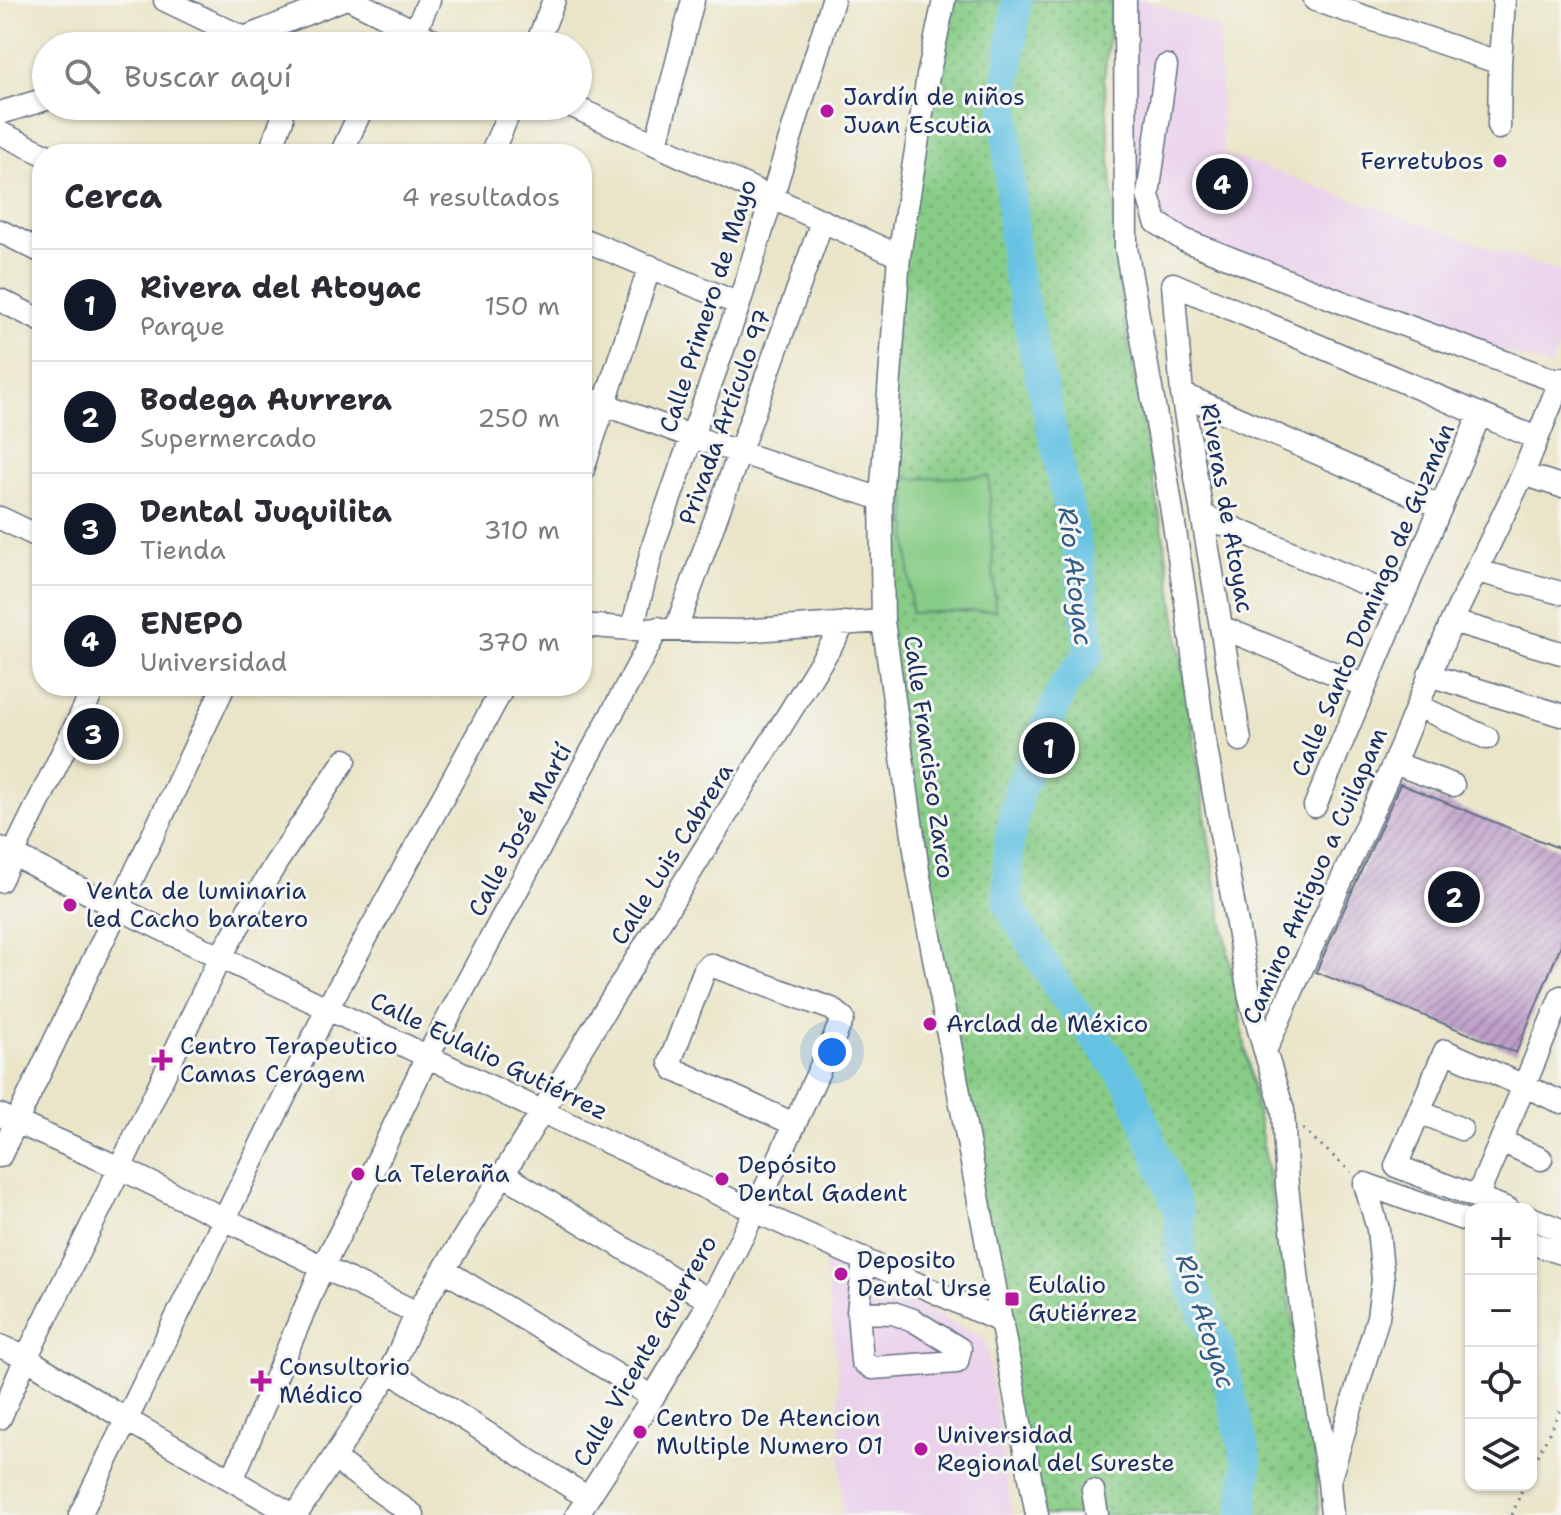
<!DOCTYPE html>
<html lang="es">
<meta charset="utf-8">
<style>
:root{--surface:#fff;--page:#f7f7f7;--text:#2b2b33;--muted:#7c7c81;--line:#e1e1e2;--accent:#111827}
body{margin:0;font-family:"Shantell Sans",sans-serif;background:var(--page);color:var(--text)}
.controls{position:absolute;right:24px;bottom:24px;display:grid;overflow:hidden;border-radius:16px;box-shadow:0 2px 6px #0004}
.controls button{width:72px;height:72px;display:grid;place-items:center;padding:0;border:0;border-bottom:2px solid var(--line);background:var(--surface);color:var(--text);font:40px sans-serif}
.you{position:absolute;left:832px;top:1052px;width:28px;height:28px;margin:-20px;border:6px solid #fff;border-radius:50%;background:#1a73e8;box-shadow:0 0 0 12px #1a73e833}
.badge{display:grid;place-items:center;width:52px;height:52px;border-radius:50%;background:var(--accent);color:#fff;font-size:26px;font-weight:700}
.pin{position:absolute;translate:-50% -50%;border:4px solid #fff;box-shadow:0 2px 8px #0006}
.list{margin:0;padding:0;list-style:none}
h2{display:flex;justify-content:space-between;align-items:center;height:104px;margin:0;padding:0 32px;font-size:34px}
h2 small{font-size:26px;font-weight:400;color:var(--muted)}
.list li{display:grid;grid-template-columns:52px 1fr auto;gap:24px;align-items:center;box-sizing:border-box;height:112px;padding:0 32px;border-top:2px solid var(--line)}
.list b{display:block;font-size:30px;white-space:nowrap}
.list p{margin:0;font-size:26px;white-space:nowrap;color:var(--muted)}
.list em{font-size:26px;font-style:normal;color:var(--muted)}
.icon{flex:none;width:44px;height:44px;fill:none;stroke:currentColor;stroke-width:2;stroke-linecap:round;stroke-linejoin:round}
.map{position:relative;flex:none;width:1561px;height:1515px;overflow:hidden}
.search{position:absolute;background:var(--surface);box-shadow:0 2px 6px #0004;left:32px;top:32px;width:560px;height:88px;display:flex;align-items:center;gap:20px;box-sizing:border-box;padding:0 28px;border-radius:44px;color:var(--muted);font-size:30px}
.panel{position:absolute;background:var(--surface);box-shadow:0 2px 6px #0004;left:32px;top:144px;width:560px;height:552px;border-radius:32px}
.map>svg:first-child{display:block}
.built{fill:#ead1ec}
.grass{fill:url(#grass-dots);stroke:#517e72;stroke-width:2}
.pitch{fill:#87cc86;stroke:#517e72;stroke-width:2}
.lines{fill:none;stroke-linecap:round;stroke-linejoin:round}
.river{stroke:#65c2e3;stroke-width:30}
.building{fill:url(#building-hatch)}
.minor-casing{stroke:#636f83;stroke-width:25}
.path{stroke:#636f83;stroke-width:3;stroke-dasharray:2 6;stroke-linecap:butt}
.minor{stroke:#fff;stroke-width:22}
.poi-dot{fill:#b5179e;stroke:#f6f6f2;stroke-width:3}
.labels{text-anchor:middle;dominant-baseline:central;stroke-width:6;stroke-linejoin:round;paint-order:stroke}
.poi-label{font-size:24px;fill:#1b2f5e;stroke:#f6f6f2;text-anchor:start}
.street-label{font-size:24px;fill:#1b2f5e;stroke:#f6f6f2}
.water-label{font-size:26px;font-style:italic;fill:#315b86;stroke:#f6f6f2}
</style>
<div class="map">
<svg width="1561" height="1515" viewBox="0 0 1561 1515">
<defs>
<pattern id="grass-dots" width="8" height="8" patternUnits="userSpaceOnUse" patternTransform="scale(2)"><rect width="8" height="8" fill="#87cc86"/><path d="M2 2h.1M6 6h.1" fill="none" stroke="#6ea671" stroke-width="1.8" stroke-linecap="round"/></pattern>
<pattern id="building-hatch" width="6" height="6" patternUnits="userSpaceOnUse" patternTransform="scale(2)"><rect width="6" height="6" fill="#bf9fc9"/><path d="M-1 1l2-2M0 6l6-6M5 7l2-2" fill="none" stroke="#9a82a6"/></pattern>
</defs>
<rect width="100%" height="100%" fill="#f6f6f2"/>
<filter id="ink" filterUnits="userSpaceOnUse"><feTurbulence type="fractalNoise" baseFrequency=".0125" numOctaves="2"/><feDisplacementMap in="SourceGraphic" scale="16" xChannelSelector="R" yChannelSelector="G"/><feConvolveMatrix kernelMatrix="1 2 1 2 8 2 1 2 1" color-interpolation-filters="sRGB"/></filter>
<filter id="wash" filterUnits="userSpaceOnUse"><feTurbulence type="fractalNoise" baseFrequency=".006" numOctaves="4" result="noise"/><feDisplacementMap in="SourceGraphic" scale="32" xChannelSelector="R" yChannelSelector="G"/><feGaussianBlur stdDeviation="1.8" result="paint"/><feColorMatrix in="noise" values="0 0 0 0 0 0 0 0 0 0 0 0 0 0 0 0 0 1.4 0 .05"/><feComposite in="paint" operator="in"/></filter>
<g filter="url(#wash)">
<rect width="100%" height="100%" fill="#eae5c8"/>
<!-- built -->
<path class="built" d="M 1134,0 L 1144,0 L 1219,27 L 1223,153 L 1561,273 L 1561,344 L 1549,367 L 1133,216 Z
M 824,1261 L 985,1338 L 1012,1515 L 842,1515 L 838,1372 Z"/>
<!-- grass -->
<path class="grass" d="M 948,0 L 1113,0 L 1104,79 L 1121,301 L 1164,538 L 1214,874 L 1264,1149 L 1314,1442 L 1319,1515 L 1025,1515 L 1002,1322 L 883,621 L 899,256 Z"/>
<!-- pitch -->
<path class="pitch" d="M 989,476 L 995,610 L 911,613 L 905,479 Z"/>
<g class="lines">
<!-- river -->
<path class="river" d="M 1017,0 L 1005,98 L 1015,261 L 1078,551 L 1090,653 L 1064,686 L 1019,789 L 1008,848 L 1008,904 L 1058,988 L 1130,1085 L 1179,1213 L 1181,1259 L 1219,1347 L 1247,1461 L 1243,1515"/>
</g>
<g id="blocks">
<!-- building -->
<path class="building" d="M 1400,784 L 1561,849 L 1561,945 L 1516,1053 L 1316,972 Z"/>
</g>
</g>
<g filter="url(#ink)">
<use href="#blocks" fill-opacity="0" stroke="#636f83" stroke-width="2"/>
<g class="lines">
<!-- minor casing -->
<g class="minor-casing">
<path id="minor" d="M 165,0 L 244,38
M 352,0 L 444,46
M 944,0 L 928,76 L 899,256 L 881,499 L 883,621 L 918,871 L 1037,1515
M 1125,0 L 1126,248 L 1166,473 L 1186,602 L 1204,737 L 1250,998 L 1265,1051
M 1315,0 L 1500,63
M 218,46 L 244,38 L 341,0
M 401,46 L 415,32 L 429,0
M 536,46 L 554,0
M 1166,66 L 1148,195 L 1156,222 L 1184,240 L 1344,303 L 1559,382
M 572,106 L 899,256
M 0,113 L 46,99
M 1499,128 L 1500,63 L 1504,0
M 0,133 L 44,154
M 656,144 L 693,0
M 269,154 L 282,120
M 341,154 L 363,106
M 491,154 L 512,106
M 0,231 L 42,252
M 582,239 L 739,304
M 0,300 L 42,321
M 1182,394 L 1441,507
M 582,396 L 693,437 L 881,499
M 582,472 L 650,266
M 1523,474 L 1561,486
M 1202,515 L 1402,599
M 0,518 L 42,538
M 1477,571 L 1561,593
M 1452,621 L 1561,653
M 582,625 L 632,629 L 740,631 L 883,621
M 1221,627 L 1365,686
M 632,629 L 654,543 L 739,304 L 833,0
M 676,629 L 822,222
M 1429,675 L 1561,715
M 1418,706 L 1487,738
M 1240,740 L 1182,394 L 1173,284 L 1536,438
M 1394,763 L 1453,785
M 1315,806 L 1480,414
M 0,848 L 118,908 L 543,1112 L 755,1211 L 1002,1322
M 0,881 L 95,686
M 1561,997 L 1524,1086 L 1561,1102
M 1420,1112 L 1461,1129
M 0,1115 L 120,1168 L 417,1313
M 1501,1141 L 1541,1159
M 0,1156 L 224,686
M 503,1174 L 710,1301
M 1365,1184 L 1471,1222
M 1477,1197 L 1524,1086 L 1445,1051 L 1396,1166 C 1433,1180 1471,1195 1508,1209
M 1531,1218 L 1561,1230
M 1531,1243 L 1561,1253
M 444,1270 L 653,1397
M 858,1312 L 893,1313 L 913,1320 L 960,1349 L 957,1362 L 872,1368 L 862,1361 L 858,1312 L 864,1259
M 0,1346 L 26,1358 L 127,1420 L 293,1515
M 390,1371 L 588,1498
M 0,1418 L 26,1358 L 120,1168 L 220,957 L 276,863 L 345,760
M 333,1458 L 413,1515
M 1330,1478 L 1378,1317 L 1383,1280 L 1378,1229 L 1365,1184
M 232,1480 L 323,1266 L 372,1172 L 427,1057 L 658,628
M 1093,1491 L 1097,1515
M 80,1515 L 328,1007 L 504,686
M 296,1515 L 390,1371 L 417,1313 L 845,623
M 577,1515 L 653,1397 L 710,1301 L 755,1211 L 843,1018 L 832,1009 L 710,965 L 705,969 L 670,1062 L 675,1070 L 794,1124
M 1332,1515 L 1329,1482 L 1302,1317 L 1287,1186 L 1283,1110 L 1265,1051 L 1394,763 L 1452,621 L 1523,474 L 1561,379"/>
</g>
<!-- path -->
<path class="path" d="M 1303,1129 L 1351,1172
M 1531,1470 L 1561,1408
M 1512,1515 L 1524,1485"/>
<!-- minor -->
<use href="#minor" class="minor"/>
</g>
</g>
<!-- markers -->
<g class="poi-dot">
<circle cx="827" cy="111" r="8"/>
<circle cx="1500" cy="161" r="8"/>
<circle cx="70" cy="905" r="8"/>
<circle cx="930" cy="1024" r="8"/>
<path d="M158 1048h8v8h8v8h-8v8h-8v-8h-8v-8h8z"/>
<circle cx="358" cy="1174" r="8"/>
<circle cx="722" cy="1179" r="8"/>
<circle cx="841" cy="1274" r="8"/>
<rect x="1004" y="1291" width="16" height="16" rx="4"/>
<path d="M257 1369h8v8h8v8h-8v8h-8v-8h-8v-8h8z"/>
<circle cx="640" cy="1432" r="8"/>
<circle cx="921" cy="1449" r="8"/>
</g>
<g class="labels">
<!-- poi labels -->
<g class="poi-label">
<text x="843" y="97">Jardín de niños<tspan x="843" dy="28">Juan Escutia</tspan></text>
<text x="1484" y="161" text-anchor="end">Ferretubos</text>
<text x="86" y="891">Venta de luminaria<tspan x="86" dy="28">led Cacho baratero</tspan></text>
<text x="946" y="1024">Arclad de México</text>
<text x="180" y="1046">Centro Terapeutico<tspan x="180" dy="28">Camas Ceragem</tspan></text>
<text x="738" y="1165">Depósito<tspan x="738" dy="28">Dental Gadent</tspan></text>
<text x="374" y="1174">La Teleraña</text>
<text x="857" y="1260">Deposito<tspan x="857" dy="28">Dental Urse</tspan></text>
<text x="1028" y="1285">Eulalio<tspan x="1028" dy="28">Gutiérrez</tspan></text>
<text x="279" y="1367">Consultorio<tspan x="279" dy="28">Médico</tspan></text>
<text x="656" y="1418">Centro De Atencion<tspan x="656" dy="28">Multiple Numero 01</tspan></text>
<text x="937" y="1435">Universidad<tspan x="937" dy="28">Regional del Sureste</tspan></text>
</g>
<!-- street labels -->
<g class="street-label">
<text transform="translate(708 306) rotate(-72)">Calle Primero de Mayo</text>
<text transform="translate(725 417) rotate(-70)">Privada Artículo 97</text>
<text transform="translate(1227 508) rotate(80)">Riveras de Atoyac</text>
<text transform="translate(1373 600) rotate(-67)">Calle Santo Domingo de Guzmán</text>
<text transform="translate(929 757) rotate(82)">Calle Francisco Zarco</text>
<text transform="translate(520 830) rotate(-62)">Calle José Martí</text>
<text transform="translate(672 854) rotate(-58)">Calle Luis Cabrera</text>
<text transform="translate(1315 876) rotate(-66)">Camino Antiguo a Cuilapam</text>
<text transform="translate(489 1056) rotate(26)">Calle Eulalio Gutiérrez</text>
<text transform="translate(645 1351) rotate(-60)">Calle Vicente Guerrero</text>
</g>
<!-- water labels -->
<g class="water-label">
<text transform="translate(1076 576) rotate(83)">Río Atoyac</text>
<text transform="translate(1206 1321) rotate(72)">Río Atoyac</text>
</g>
</g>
</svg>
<div class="controls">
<button>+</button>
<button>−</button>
<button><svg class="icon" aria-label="locate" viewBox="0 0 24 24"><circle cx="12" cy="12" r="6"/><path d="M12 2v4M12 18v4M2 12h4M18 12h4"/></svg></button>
<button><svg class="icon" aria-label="layers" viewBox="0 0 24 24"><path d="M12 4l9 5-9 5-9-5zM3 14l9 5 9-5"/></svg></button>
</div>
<div class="you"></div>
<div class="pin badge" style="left:1049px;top:748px">1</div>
<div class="pin badge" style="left:1454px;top:897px">2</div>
<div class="pin badge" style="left:93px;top:734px">3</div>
<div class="pin badge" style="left:1222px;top:184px">4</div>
<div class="search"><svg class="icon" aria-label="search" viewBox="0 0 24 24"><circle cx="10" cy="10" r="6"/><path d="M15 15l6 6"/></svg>Buscar aquí</div>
<section class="panel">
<h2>Cerca<small>4 resultados</small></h2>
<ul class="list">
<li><span class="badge">1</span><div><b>Rivera del Atoyac</b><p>Parque</p></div><em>150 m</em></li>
<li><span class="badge">2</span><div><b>Bodega Aurrera</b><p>Supermercado</p></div><em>250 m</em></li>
<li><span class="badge">3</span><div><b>Dental Juquilita</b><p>Tienda</p></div><em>310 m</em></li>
<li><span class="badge">4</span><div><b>ENEPO</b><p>Universidad</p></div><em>370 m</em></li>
</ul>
</section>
</div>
